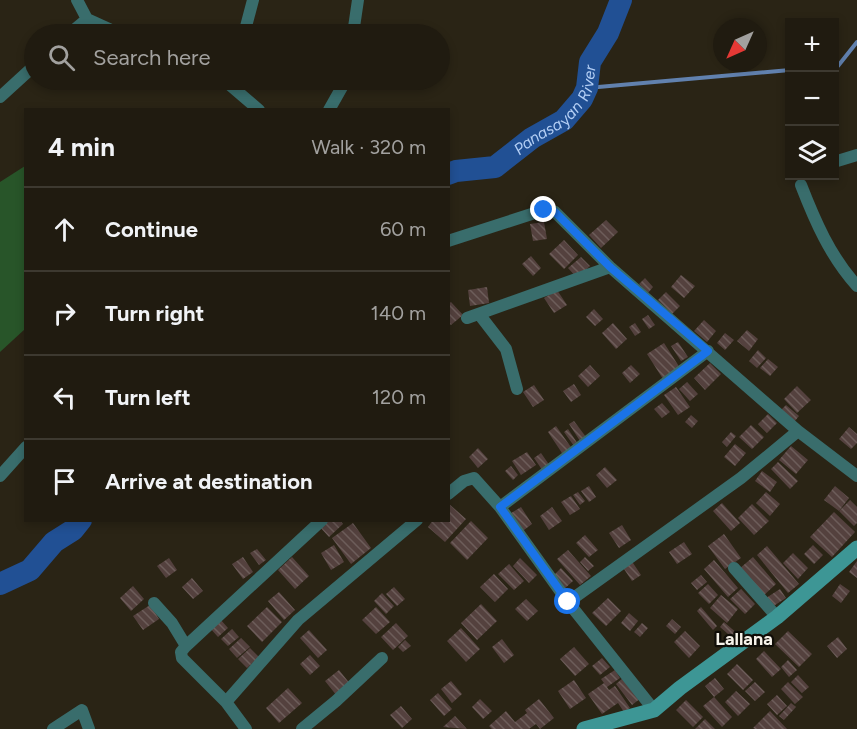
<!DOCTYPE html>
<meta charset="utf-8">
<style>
:root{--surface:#201b10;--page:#2d281e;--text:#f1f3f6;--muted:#a2a19f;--line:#3d3930}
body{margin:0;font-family:Figtree,sans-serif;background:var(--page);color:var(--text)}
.controls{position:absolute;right:18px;top:18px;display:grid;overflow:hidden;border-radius:0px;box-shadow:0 3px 9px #0003}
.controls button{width:54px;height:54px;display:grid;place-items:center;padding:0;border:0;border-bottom:2px solid var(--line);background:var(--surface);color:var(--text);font:30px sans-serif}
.compass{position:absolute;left:713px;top:18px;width:54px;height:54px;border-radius:50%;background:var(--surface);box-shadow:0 3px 9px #0003;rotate:225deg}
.stop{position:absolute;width:18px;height:18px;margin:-14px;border:4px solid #1a73e8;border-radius:50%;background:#fff}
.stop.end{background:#1a73e8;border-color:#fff;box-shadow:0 2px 6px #0008}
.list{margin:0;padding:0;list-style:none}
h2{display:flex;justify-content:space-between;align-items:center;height:78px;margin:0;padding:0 24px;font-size:26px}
h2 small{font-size:20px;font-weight:400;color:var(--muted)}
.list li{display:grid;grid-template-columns:39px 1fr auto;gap:18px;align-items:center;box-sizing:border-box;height:84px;padding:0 24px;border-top:2px solid var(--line)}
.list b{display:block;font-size:22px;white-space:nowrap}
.list em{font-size:20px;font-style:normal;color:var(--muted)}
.icon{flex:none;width:33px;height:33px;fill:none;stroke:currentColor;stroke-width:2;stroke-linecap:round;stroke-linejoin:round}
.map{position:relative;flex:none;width:857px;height:729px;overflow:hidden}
.search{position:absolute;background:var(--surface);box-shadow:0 3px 9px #0003;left:24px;top:24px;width:426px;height:66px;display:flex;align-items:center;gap:15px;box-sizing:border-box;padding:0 21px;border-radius:33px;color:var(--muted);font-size:22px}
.panel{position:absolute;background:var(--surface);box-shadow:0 3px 9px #0003;left:24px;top:108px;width:426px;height:414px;border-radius:0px}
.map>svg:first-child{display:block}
.green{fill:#285529}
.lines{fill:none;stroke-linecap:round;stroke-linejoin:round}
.stream{stroke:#6181ae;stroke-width:4}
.river{stroke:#215094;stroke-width:22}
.building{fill:url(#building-back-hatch)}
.street{stroke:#396d6c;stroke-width:12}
.secondary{stroke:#3d9695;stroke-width:15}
.route{stroke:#1a73e8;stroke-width:8}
.labels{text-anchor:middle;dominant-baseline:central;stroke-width:4.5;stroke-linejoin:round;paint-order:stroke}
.water-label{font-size:16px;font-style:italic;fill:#b4cff5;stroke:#100d07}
.quarter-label{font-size:18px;font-weight:bold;fill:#f7f3ea;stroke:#100d07}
</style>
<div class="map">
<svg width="857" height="729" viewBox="0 0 857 729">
<defs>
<pattern id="building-back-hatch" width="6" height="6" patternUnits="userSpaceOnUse" patternTransform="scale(1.5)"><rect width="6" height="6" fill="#54413e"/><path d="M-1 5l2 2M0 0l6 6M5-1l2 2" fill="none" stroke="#6d5d5a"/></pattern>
</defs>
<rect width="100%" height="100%" fill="#2a2415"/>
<!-- green -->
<path class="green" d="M 25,166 L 25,329 L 0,352 L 0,182 Z"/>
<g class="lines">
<!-- stream -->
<path class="stream" d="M 834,66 L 838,66 L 857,42
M 587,88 L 790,70"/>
<!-- river -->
<g class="river">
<path id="s1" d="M 448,174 L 456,171 L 495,167 L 532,138 L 564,120 L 582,99 L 587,88 L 590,62 L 608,33 L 621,0"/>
<path d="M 0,584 L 30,570 L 54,542 L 73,530 L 81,520"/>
</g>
</g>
<!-- building -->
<path class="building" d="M 606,220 L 618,232 L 601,248 L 589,235 Z
M 544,222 L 547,239 L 533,241 L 530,224 Z
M 564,240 L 578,255 L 564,269 L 549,254 Z
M 531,256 L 541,268 L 533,276 L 522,264 Z
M 581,257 L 590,266 L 577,278 L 568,268 Z
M 681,275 L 695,286 L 684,298 L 671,287 Z
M 645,278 L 653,287 L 648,293 L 639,284 Z
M 487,287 L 489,303 L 470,306 L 468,290 Z
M 557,290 L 567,305 L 554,313 L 544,298 Z
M 666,292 L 680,306 L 672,314 L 658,300 Z
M 451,302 L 463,315 L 451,325 L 448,322 L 448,304 Z
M 594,309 L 603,319 L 595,326 L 586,317 Z
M 648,315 L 655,325 L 649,329 L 642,319 Z
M 704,320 L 716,331 L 707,342 L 694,331 Z
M 613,323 L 627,339 L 616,349 L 602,333 Z
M 635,323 L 641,332 L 635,336 L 629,327 Z
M 747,330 L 758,339 L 749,351 L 737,341 Z
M 725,333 L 734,340 L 725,350 L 717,343 Z
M 678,342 L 688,357 L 681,361 L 671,346 Z
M 664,343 L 680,368 L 663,379 L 647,354 Z
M 758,350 L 766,358 L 757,368 L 749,361 Z
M 768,359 L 778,367 L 770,376 L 760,368 Z
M 710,363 L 721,374 L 705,390 L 694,378 Z
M 590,365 L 600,376 L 588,387 L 578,376 Z
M 631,365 L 640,374 L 630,383 L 622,373 Z
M 687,382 L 698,394 L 690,401 L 679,389 Z
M 574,384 L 581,395 L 571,402 L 563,391 Z
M 534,385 L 544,400 L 533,407 L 523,392 Z
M 797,386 L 811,400 L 797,413 L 784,399 Z
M 676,387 L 690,407 L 678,415 L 664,395 Z
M 662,403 L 670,412 L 662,418 L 654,409 Z
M 786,405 L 799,416 L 794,422 L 781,410 Z
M 768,414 L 777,423 L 767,433 L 758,424 Z
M 691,415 L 698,421 L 692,428 L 685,422 Z
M 574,421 L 586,437 L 580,441 L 569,424 Z
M 751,425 L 764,437 L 752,449 L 739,437 Z
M 556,426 L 573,450 L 564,456 L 548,432 Z
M 849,427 L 857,434 L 857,443 L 851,449 L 839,439 Z
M 568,429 L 578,444 L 574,446 L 564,432 Z
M 731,432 L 736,436 L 727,447 L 722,442 Z
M 735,444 L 746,453 L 735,466 L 724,457 Z
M 791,446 L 808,460 L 796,474 L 779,460 Z
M 478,448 L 488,459 L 478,468 L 469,457 Z
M 527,452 L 536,465 L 521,475 L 512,461 Z
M 541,453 L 550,466 L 543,471 L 534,458 Z
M 778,462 L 798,481 L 790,489 L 771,469 Z
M 511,466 L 518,475 L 513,480 L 505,471 Z
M 605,467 L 617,480 L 607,488 L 596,475 Z
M 762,471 L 777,482 L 770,492 L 755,481 Z
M 589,486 L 596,497 L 589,502 L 581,491 Z
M 835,486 L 849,498 L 839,511 L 824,500 Z
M 578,492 L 585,501 L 580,505 L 573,495 Z
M 766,492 L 780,504 L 770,516 L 756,503 Z
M 571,496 L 580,509 L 570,515 L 561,502 Z
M 850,500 L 857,507 L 857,523 L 854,526 L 839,511 Z
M 448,503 L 466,519 L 445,542 L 428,527 L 433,520 L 448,520 Z
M 722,503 L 740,523 L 731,531 L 713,511 Z
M 752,504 L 769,521 L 754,535 L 738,518 Z
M 521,507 L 532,524 L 520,533 L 508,515 Z
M 552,507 L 562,521 L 549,530 L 540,516 Z
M 834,512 L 855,532 L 832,557 L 810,537 Z
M 325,520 L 340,520 L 343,524 L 329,537 L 319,526 Z
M 471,521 L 488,538 L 467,560 L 450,543 Z
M 353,523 L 371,548 L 351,564 L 332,538 Z
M 622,525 L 631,540 L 619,548 L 609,533 Z
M 724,534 L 741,558 L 725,569 L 708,546 Z
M 585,535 L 598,550 L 589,557 L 576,543 Z
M 684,542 L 692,554 L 677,564 L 669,552 Z
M 334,545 L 344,562 L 331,570 L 321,553 Z
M 813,545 L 823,555 L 814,564 L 804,554 Z
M 767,546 L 799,584 L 788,593 L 757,555 Z
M 257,549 L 266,560 L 259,565 L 250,553 Z
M 568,550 L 591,576 L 580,585 L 557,559 Z
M 793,553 L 808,568 L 798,579 L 783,563 Z
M 243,557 L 253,572 L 243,579 L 232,564 Z
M 292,557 L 309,576 L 295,589 L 278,570 Z
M 585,557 L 594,566 L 588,571 L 580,562 Z
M 753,557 L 776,584 L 763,596 L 739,569 Z
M 169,558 L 177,570 L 166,578 L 157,566 Z
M 520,558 L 537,575 L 529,583 L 513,566 Z
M 631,560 L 641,575 L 632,581 L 622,566 Z
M 714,560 L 738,588 L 728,597 L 704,569 Z
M 857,561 L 857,578 L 849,572 Z
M 509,564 L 524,581 L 514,590 L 498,574 Z
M 561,568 L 573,581 L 563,590 L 552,577 Z
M 494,574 L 508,589 L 495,602 L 480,587 Z
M 701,575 L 707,582 L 697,590 L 691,583 Z
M 192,578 L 203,591 L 193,599 L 182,587 Z
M 708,584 L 718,595 L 709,604 L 698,593 Z
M 840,584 L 850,591 L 841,603 L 832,596 Z
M 133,586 L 144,599 L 131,611 L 120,598 Z
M 394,587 L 405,599 L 397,606 L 386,594 Z
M 741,589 L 755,604 L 745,614 L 730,599 Z
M 780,589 L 786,598 L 772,607 L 766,598 Z
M 279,592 L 295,610 L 284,620 L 268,601 Z
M 382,593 L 394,606 L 386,614 L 374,601 Z
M 721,595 L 738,609 L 727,623 L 710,608 Z
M 608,598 L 621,611 L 606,626 L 592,613 Z
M 526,599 L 538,611 L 527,621 L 515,609 Z
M 481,604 L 497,621 L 477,640 L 461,623 Z
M 150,605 L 159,619 L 143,630 L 133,616 Z
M 267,607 L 282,622 L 262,642 L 247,626 Z
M 376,607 L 390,622 L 376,634 L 362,620 Z
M 701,607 L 717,626 L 713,630 L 697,611 Z
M 629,613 L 638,621 L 630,631 L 621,623 Z
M 220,619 L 228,628 L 218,637 L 210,628 Z
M 672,619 L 681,627 L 675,634 L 666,626 Z
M 724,622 L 739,635 L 735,640 L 720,627 Z
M 396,623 L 408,636 L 393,650 L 381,637 Z
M 642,623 L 648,628 L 640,637 L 634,632 Z
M 461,628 L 480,649 L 466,662 L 447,641 Z
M 232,629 L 239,637 L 228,646 L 221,639 Z
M 309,630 L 327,650 L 318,658 L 300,638 Z
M 685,631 L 700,646 L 689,658 L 674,642 Z
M 788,631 L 812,654 L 799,667 L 775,644 Z
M 838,637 L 847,649 L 837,658 L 827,646 Z
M 241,638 L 250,647 L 237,658 L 229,649 Z
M 502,639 L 514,655 L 504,663 L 492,647 Z
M 405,640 L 411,646 L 403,652 L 398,647 Z
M 574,647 L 589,664 L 575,676 L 560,659 Z
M 250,648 L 259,657 L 247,668 L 238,659 Z
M 764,651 L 781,669 L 772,677 L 756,659 Z
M 310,655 L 320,666 L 310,675 L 300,664 Z
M 602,658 L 610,667 L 600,675 L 592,666 Z
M 788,660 L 797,670 L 789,677 L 781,667 Z
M 737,664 L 753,680 L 743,690 L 727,674 Z
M 339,670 L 351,685 L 337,696 L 325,681 Z
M 615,670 L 620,678 L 607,687 L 609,690 L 615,686 L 630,708 L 624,712 L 618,703 L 602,714 L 588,694 L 604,683 L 601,679 Z
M 798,675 L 809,687 L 802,693 L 791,682 Z
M 624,677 L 641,698 L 632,705 L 616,684 Z
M 715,678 L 724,689 L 714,697 L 732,717 L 722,727 L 703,706 L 714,697 L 705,686 Z
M 574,680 L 586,698 L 570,709 L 558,691 Z
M 451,681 L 462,694 L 452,703 L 441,689 Z
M 755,682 L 765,692 L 755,701 L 745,691 Z
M 788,682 L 803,697 L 795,704 L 781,689 Z
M 288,688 L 302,703 L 279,723 L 266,708 Z
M 736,691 L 750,704 L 738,716 L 725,702 Z
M 438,693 L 452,709 L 444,716 L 430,700 Z
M 777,695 L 787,706 L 777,715 L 767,704 Z
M 480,699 L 492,711 L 483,719 L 472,707 Z
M 539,699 L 554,718 L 540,729 L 536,724 L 529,729 L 492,729 L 489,726 L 506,711 L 515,722 L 527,713 L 525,710 Z
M 686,700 L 703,717 L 693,727 L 676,710 Z
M 791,703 L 796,707 L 784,720 L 779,716 Z
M 401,706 L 412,719 L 402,728 L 390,715 Z
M 770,711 L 787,729 L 755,729 L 753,728 Z
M 455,716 L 467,729 L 443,727 Z
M 705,719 L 715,729 L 695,729 Z"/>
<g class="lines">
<!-- street -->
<path class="street" d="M 77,0 L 87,19 L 120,34
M 69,34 L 87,19
M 244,34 L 253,0
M 353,34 L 358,0
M 224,80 L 259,110
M 0,97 L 34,66
M 329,110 L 342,87 L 343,80
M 834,162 L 857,155
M 801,185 C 815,221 830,256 857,286
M 448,241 L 544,210 L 555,212 L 610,267 L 798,431 L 857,476
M 479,314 L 506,349 L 517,389
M 467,318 L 610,267
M 0,476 L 26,447
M 448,494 L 464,481 L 474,478 L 500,507 L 708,351
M 500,507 L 568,602 L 654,710
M 734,568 L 777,617
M 568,602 L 741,478 L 798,431
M 154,603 L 172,623 L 186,646
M 226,702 L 182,658 L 181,652 L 186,646 L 322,520
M 53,729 L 82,710 L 89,729
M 246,729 L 226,702 L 298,620 L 417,520
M 302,729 L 336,701 L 382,658"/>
<!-- secondary -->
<path class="secondary" d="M 584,729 L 654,710 L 680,688 L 777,617 L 857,548"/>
</g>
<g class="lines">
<!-- route -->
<path class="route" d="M 544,210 L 555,212 L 610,267 L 708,351 L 500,507 L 568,602"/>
</g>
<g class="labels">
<!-- water labels -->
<g class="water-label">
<text stroke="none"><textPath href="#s1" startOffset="134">Panasayan River</textPath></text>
</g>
<!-- quarter labels -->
<g class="quarter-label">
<text x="744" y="639">Lallana</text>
</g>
</g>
</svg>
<div class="controls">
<button>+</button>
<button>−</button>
<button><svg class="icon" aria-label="layers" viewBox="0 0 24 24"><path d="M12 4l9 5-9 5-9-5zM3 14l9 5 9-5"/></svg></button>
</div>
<svg class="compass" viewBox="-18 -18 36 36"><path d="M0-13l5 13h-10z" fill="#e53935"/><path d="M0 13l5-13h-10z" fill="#a2a19f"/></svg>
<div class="stop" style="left:568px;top:602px"></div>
<div class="stop end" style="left:544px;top:210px"></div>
<div class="search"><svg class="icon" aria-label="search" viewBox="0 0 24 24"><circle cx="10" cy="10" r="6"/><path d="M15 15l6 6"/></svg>Search here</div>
<section class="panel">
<h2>4 min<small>Walk · 320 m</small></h2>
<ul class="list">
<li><svg class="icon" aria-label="ahead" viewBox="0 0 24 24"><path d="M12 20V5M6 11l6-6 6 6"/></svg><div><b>Continue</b></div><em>60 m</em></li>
<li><svg class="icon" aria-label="right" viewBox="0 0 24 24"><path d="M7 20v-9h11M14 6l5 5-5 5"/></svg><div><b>Turn right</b></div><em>140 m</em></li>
<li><svg class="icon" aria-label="left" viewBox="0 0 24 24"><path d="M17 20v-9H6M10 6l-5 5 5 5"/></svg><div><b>Turn left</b></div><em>120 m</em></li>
<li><svg class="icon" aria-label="arrive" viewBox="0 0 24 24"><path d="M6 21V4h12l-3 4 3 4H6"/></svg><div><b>Arrive at destination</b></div></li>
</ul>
</section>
</div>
